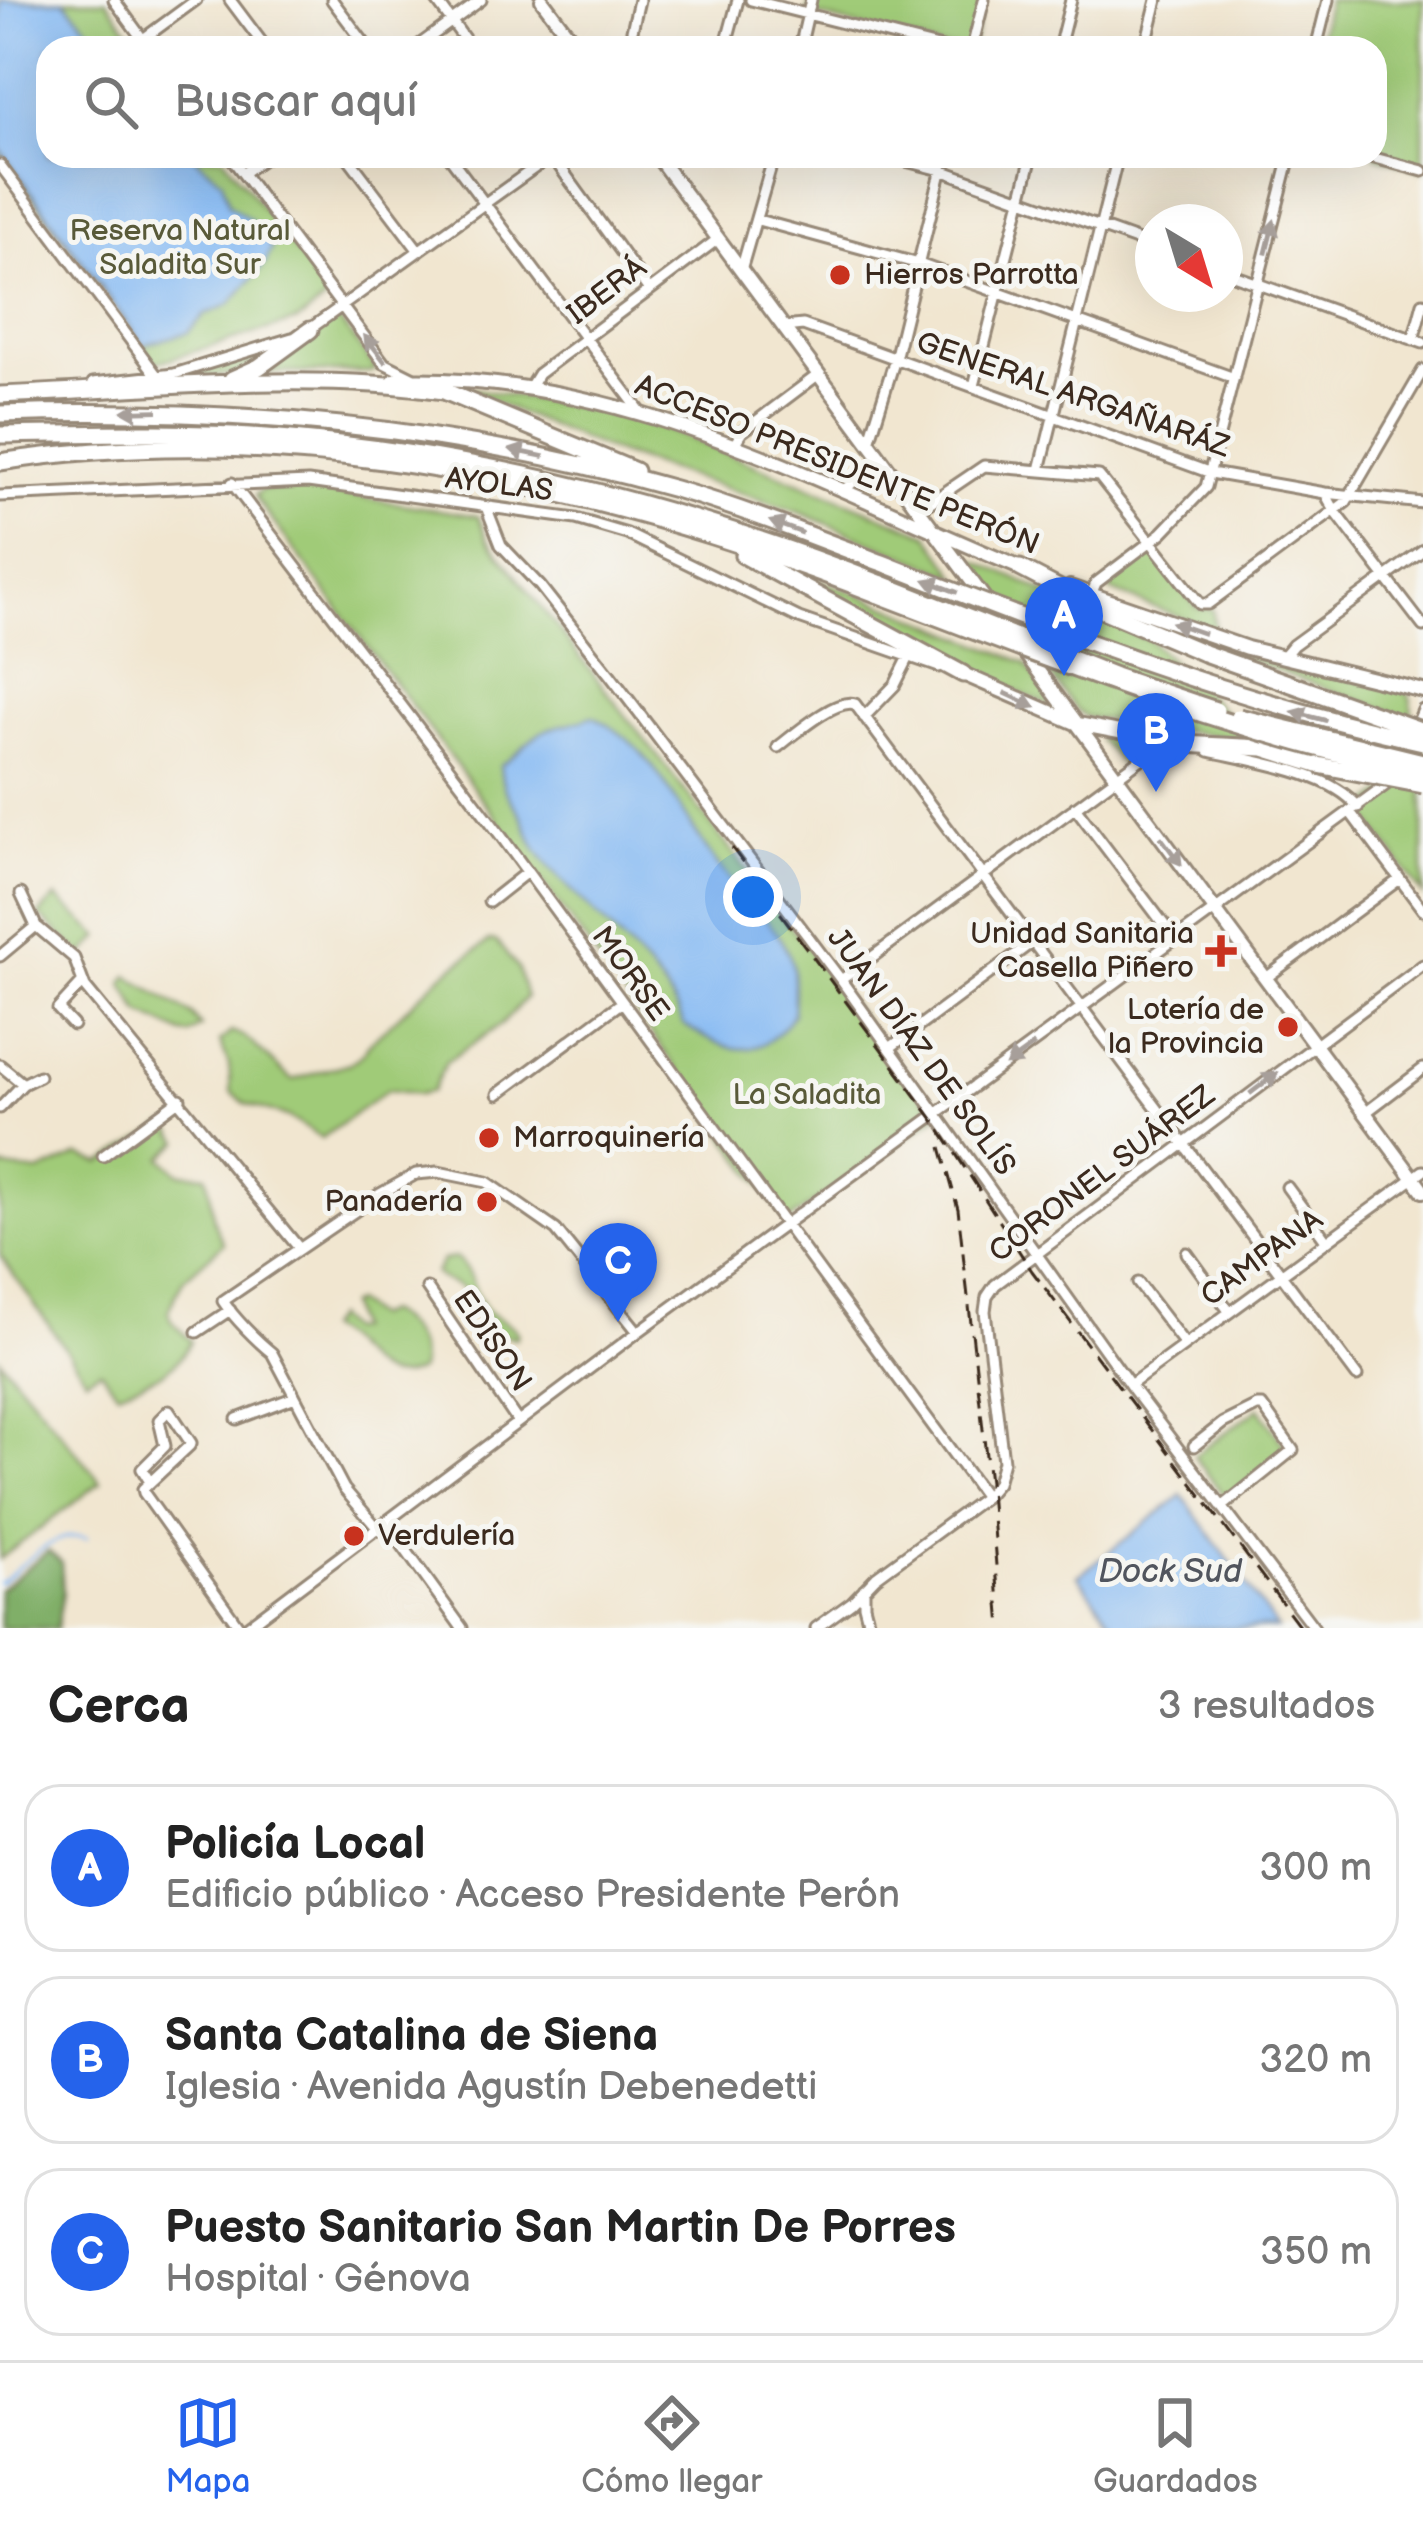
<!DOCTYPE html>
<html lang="es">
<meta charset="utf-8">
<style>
:root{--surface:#fff;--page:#f2f2f2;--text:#222;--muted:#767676;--line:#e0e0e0;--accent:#2563eb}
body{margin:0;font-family:"Balsamiq Sans",sans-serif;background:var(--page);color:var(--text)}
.compass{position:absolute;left:1135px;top:204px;width:108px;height:108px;border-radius:50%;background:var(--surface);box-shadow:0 12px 48px #0002;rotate:142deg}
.you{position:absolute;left:753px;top:897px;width:42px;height:42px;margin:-30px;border:9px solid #fff;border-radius:50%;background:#1a73e8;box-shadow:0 0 0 18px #1a73e833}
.badge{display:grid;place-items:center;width:78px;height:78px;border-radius:50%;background:var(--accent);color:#fff;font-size:39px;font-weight:700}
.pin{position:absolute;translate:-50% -99px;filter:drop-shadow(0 3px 6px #0008)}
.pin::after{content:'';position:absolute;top:63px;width:42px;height:36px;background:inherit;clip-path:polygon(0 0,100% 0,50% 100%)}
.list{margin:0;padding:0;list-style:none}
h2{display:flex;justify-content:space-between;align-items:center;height:156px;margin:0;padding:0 48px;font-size:51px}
h2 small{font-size:39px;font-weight:400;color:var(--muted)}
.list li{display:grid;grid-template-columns:78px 1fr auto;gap:36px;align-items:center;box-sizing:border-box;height:168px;margin:0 24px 24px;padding:0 24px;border:3px solid var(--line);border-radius:36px}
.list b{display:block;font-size:45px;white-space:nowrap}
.list p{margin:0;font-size:39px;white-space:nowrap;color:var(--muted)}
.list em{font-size:39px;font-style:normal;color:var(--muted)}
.icon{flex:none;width:66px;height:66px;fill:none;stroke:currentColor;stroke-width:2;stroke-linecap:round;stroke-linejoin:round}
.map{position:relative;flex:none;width:1423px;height:1628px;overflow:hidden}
.search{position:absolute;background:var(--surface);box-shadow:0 12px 48px #0002;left:36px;right:36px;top:36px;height:132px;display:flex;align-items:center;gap:30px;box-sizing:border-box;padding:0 42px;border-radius:36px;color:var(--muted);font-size:45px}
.sheet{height:732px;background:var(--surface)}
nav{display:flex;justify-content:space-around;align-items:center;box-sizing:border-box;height:168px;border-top:3px solid var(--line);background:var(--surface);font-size:33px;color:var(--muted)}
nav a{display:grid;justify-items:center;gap:6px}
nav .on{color:var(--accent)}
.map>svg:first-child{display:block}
.green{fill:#a0cb78;stroke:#6e7a4b;stroke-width:3}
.forest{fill:#80af68;stroke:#5e6c43;stroke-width:3}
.water{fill:#85b9f3;stroke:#607288;stroke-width:3}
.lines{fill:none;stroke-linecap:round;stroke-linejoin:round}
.stream{stroke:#85b9f3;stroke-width:3}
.street-casing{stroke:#968877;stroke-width:15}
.secondary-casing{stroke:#968877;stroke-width:18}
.highway-casing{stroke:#968877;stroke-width:21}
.street{stroke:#fff;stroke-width:9}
.secondary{stroke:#fff;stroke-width:12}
.highway{stroke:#fff;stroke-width:15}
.rail{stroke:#3b2a1e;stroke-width:3;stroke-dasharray:18 9;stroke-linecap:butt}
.highway-bridge-casing{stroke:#968877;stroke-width:21;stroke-linecap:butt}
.highway-bridge{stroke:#fff;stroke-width:15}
.oneway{fill:#a79f9a}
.poi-dot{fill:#c8321e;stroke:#f6f6f2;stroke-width:4.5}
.labels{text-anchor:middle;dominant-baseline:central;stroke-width:10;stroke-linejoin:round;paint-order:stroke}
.park-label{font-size:30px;fill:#595a39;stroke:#f6f6f2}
.poi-label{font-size:30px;fill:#3b2a1e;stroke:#f6f6f2;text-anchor:start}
.street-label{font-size:30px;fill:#3b2a1e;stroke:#f6f6f2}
.water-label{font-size:33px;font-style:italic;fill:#51555e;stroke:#f6f6f2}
</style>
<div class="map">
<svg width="1423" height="1628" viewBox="0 0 1423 1628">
<rect width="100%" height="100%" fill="#f6f6f2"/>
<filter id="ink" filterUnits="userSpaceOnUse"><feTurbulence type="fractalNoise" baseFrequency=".00833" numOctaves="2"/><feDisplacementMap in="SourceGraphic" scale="24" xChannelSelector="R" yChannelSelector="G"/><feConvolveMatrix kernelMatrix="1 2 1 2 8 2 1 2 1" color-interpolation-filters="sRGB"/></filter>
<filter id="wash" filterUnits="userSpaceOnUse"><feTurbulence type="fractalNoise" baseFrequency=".004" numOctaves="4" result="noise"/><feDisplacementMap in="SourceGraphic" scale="48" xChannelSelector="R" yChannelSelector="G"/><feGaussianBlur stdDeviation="2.7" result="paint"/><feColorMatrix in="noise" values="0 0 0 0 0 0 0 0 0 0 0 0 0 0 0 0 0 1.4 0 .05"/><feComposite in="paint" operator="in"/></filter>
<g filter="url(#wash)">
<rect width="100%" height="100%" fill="#f1e6d0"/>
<!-- green -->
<path class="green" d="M 0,0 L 106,0 L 142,48 L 48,48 L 48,156 L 223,156 L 330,297 L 298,321 L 155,363 L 0,155 Z
M 811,0 L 984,0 L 972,48 L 942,48 L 807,13 Z
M 1328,0 L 1423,0 L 1423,171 L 1375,156 L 1375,48 L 1316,48 Z
M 339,320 L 376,369 L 371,372 L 266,373 L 330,322 Z
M 279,346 L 236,374 L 175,378 Z
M 455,386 L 633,416 L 928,534 L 958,577 L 801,513 L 611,451 Z
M 263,489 L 314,490 L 478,516 L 487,538 L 938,1115 L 787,1222 L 506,831 L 259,503 L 255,495 Z
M 1153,550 L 1197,608 L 1213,609 L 1215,631 L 1109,590 L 1109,579 Z
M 973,559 L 1150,641 L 1255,741 L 1085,717 L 1075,709 L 971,568 Z
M 763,561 L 861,595 L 1026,663 L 1054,703 L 1051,706 L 1015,691 Z
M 1216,649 L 1275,659 L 1406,691 L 1411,699 L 1412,719 Z
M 1423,718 L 1423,895 L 1362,809 L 1392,788 Z
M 1102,736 L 1150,744 L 1123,765 L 1099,740 Z
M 56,897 L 100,937 L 83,955 L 39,915 Z
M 489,941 L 496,941 L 518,969 L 526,997 L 503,1023 L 446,1062 L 432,1091 L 420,1094 L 387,1090 L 322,1138 L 288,1117 L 246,1104 L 231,1092 L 229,1065 L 220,1042 L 231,1032 L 245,1037 L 292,1080 L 350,1063 L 362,1055 L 369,1044 L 441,976 Z
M 128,976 L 192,1015 L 201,1027 L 189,1035 L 183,1034 L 139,1012 L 123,983 Z
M 167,1124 L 180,1141 L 162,1158 L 179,1173 L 206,1175 C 215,1200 207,1217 224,1243 L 183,1280 L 168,1311 L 172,1321 L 191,1341 C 172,1377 152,1376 118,1392 L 100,1370 L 86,1378 L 0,1255 L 0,1167 L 38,1173 L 79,1155 L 101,1163 Z
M 456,1258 C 478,1279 470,1290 486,1309 C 496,1320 509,1320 518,1333 L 516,1338 C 487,1333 484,1313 468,1293 C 458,1281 444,1285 435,1273 L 443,1260 Z
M 354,1302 L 373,1317 L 385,1312 C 405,1319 425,1349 420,1370 C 371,1394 363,1346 325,1329 L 334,1317 L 347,1330 L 355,1329 L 348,1305 Z
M 0,1359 L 101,1482 L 0,1559 Z
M 1259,1408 L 1289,1452 L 1226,1499 L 1194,1456 Z"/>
<!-- forest -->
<path class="forest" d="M 48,1551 L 61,1562 L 63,1592 L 57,1628 L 0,1628 L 0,1590 Z"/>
<!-- water -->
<path class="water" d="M 0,0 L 64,0 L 107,48 L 48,48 L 48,156 L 193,156 L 222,180 L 229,205 L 252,221 L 272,247 L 265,264 L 230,304 L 205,315 L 187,333 L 143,345 L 0,149 Z
M 592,716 C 655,745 678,812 717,864 C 743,899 772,917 791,959 C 795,968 794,1003 793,1014 C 762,1064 726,1053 683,1024 C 665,967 573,902 537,850 C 530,839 527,826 521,815 C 507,792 503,796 500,765 C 516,756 527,741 542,732 C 553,725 577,724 592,716 Z
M 1182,1495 L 1277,1628 L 1116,1628 L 1078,1576 Z"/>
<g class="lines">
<!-- stream -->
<path class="stream" d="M 0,1583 C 25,1564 54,1529 87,1538"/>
</g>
</g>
<g filter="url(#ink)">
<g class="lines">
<!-- street casing -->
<g class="street-casing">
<path id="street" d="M 114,0 L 149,48
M 230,0 L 266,48
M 332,0 L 368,48
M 436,0 L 471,48
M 751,0 L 942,48
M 143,39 L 196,0
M 415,48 L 481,0
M 628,48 L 639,0
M 725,48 L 738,0
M 800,48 L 811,0
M 972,48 L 984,0
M 1059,48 L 1071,0
M 1145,48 L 1157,0
M 1316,48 L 1328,0
M 230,156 L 384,363 L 412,377
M 347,156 L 419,251
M 449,156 L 640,411
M 552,156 L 649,290
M 886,156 L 941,170 L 1153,246
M 1367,156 L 1423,171
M 0,165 L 158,377
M 243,173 L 267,156
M 758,220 L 919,264 L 1234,378
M 741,270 L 774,156
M 1225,272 L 1423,343
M 784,327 L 803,325 L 1211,473 L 1325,493 L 1423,503
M 307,331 L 551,156
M 1413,340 L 1423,303
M 93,383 L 174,374 L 292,338
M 974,386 L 1032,156
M 530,387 L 538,374 L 718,239
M 869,442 L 895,359 L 945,156
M 734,445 L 742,432 L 819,374
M 1040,470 L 1118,156
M 232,483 L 501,836 L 985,1497
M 844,490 L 881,458
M 1325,493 L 1335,511 L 1423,626
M 0,496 L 308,482 L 576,519 L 627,534 L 799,618 L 939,667
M 487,509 L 501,545 L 540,586 L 610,675 L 841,980 L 1130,1385 L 1314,1628
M 919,510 L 984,466 L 1099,476 L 1200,604 L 1208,604 L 1346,502 L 1423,370
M 1091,595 L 1096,583 L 1162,533 L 1206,487 L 1290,156
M 1283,657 L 1293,645 L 1423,550
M 864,717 L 895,685 L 908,659
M 1417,724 L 1423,710
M 778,747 C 796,733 836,698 855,704 L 1357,1376
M 1209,751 C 1252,761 1331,772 1358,807
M 1075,807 L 1175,939
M 1350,812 L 1423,910
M 21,894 L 36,926
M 489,902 L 527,872
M 0,956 L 36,926 L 74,958 L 85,987 L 299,1248
M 1266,978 L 1400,879
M 841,980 L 1163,743
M 73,1025 L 58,1009 L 82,983
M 891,1047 L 1031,943
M 0,1065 L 23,1084
M 498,1094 L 621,1003
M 0,1108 L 23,1084 L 39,1076
M 1365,1113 L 1423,1069
M 103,1156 L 180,1099
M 1287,1187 L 1326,1240
M 1187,1253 L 1229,1311
M 1138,1283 L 1184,1343
M 427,1288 L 518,1422
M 197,1332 L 230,1310
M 1130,1385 L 1423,1171
M 237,1419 L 295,1397
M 1194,1446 L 1223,1423 L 1257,1406 L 1262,1406 L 1293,1450 L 1222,1507
M 150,1482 L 142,1469 L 165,1446 L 159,1420 L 169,1410 L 191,1443 L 189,1446 L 143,1489 L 144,1493 L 240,1628
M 387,1524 L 462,1628
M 379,1530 L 344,1489 L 272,1353 C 257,1341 234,1318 223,1301 L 380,1194 L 416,1174 L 438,1172 L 487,1182 L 556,1230 L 638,1332
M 864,1589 L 864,1605 L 870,1628
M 245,1628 L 638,1332 L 1387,784
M 816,1628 L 852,1602 L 876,1577 L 985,1497 L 997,1483 L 1003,1461 L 985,1311 L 987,1297 L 995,1285 L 1423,965"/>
</g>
<!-- secondary casing -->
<g class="secondary-casing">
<path id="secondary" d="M 542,0 L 578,48
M 657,156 L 1423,1191
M 394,380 C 623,371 818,484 1023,569
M 1070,587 L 1247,648 L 1423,691
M 963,674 L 1078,724 L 1181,744"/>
</g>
<!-- highway casing -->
<g class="highway-casing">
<path id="highway" d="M 232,379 L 259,367 L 310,330
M 0,395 C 147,389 298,371 444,391 L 635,471
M 0,414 C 233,407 450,425 675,489 C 748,510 819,539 890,566
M 0,435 C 97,433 195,430 291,439 C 495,457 693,510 882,584
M 0,462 C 296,416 603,487 879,595
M 743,555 L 963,674
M 1020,568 L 1095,607 L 1204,653
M 1181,744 L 1264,748 L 1318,765"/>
</g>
<!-- street -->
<use href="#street" class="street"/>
<!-- secondary -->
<use href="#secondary" class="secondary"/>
<!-- highway -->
<use href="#highway" class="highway"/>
<!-- rail -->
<path class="rail" d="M 732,848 L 933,1119 L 1032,1271 L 1301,1628
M 941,1147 L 958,1209 L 990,1491 L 1001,1628"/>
<!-- highway-bridge casing -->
<g class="highway-bridge-casing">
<path id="highway-bridge" d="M 890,566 C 1065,635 1238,702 1423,742
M 882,584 L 1115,676 L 1216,710
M 879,595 C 1060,664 1232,734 1423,773
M 1204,653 L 1423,731
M 1239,717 L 1423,762
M 1318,765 L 1423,785"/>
</g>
<!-- highway-bridge -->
<use href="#highway-bridge" class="highway-bridge"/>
</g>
<!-- one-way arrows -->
<defs><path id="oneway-solid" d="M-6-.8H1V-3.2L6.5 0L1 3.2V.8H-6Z" transform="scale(3)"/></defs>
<g class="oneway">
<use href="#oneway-solid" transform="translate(1270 237) rotate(-76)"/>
<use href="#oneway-solid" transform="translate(375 349) rotate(-128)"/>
<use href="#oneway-solid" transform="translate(140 411) rotate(179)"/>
<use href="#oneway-solid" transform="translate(527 453) rotate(-168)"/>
<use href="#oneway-solid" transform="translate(786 527) rotate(-160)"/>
<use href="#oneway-solid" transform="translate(941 586) rotate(-159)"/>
<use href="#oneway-solid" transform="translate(1188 628) rotate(-161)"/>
<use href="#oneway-solid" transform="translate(1020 700) rotate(25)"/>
<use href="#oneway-solid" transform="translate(1309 716) rotate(-165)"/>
<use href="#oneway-solid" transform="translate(1171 851) rotate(53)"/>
<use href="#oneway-solid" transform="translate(1020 1055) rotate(144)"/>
<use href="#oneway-solid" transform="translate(1264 1083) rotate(-37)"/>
</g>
</g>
<!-- markers -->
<g class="poi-dot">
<circle cx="840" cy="275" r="12"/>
<path d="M1215 933h12v12h12v12h-12v12h-12v-12h-12v-12h12z"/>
<circle cx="1288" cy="1027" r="12"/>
<circle cx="489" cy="1138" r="12"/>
<circle cx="487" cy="1202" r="12"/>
<circle cx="354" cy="1536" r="12"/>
</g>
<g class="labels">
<!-- park labels -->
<g class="park-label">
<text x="180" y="231">Reserva Natural<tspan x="180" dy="34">Saladita Sur</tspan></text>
<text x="807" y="1095">La Saladita</text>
</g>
<!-- poi labels -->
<g class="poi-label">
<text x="864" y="275">Hierros Parrotta</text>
<text x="1194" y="934" text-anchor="end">Unidad Sanitaria<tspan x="1194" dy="34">Casella Piñero</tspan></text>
<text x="1264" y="1010" text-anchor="end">Lotería de<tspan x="1264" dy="34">la Provincia</tspan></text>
<text x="513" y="1138">Marroquinería</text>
<text x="463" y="1202" text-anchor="end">Panadería</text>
<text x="378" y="1536">Verdulería</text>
</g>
<!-- street labels -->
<g class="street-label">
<text transform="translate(607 291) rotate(-37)">IBERÁ</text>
<text transform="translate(1073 395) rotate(19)">GENERAL ARGAÑARÁZ</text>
<text transform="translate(837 465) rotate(22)">ACCESO PRESIDENTE PERÓN</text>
<text transform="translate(499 485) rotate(7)">AYOLAS</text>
<text transform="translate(630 974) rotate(54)">MORSE</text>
<text transform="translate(921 1052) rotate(54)">JUAN DÍAZ DE SOLÍS</text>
<text transform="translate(1102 1174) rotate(-37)">CORONEL SUÁREZ</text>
<text transform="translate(1262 1258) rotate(-36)">CAMPANA</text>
<text transform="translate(492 1341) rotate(56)">EDISON</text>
</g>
<!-- water labels -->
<g class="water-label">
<text x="1170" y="1572">Dock Sud</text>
</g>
</g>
</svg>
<svg class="compass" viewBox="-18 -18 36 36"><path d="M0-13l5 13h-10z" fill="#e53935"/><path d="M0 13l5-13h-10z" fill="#767676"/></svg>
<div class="you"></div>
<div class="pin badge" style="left:1064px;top:676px">A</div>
<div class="pin badge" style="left:1156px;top:792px">B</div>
<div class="pin badge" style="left:618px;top:1322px">C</div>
<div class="search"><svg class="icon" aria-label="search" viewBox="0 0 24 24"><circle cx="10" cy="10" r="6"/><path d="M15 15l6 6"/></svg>Buscar aquí</div>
</div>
<section class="sheet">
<h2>Cerca<small>3 resultados</small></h2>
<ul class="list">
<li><span class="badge">A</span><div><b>Policía Local</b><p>Edificio público · Acceso Presidente Perón</p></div><em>300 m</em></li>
<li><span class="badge">B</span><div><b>Santa Catalina de Siena</b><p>Iglesia · Avenida Agustín Debenedetti</p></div><em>320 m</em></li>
<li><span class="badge">C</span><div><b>Puesto Sanitario San Martin De Porres</b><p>Hospital · Génova</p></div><em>350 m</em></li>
</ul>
</section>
<nav>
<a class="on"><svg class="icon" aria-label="map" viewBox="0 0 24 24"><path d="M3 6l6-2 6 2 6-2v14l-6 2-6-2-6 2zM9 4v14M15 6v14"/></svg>Mapa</a>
<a><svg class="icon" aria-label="directions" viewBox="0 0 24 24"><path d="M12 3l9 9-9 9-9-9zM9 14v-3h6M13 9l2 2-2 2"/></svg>Cómo llegar</a>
<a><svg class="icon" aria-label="saved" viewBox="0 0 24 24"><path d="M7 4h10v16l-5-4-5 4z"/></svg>Guardados</a>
</nav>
